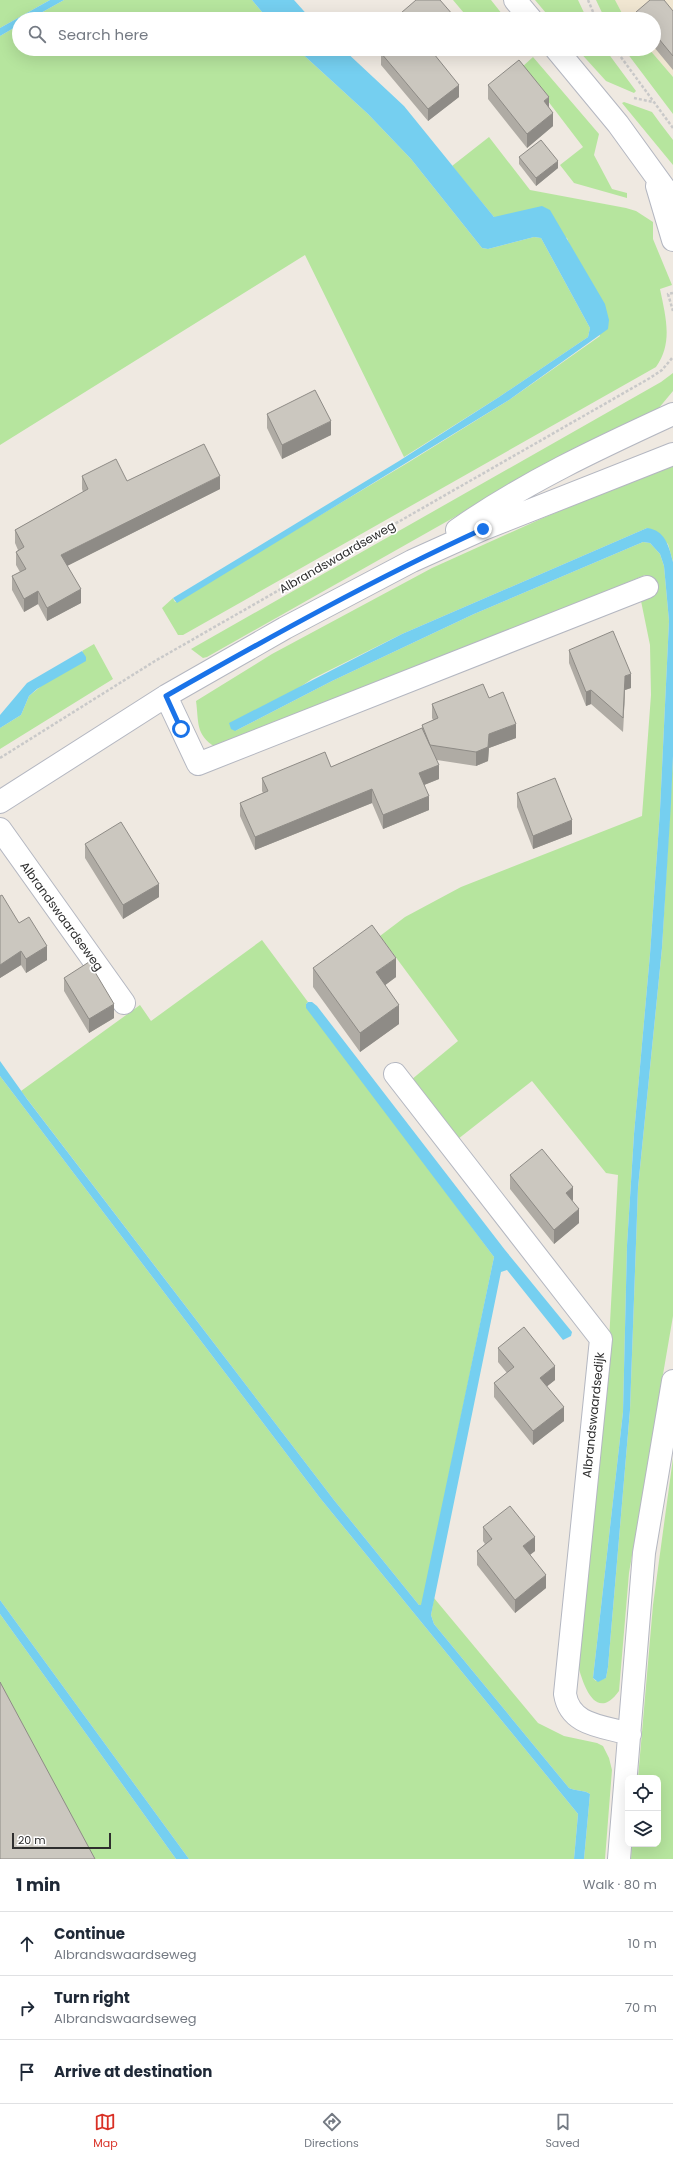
<!DOCTYPE html>
<meta charset="utf-8">
<style>
:root{--surface:#fff;--page:#f6f6f7;--text:#1f2937;--muted:#747a83;--line:#e0e1e3;--accent:#d93025}
body{margin:0;font-family:Poppins,sans-serif;background:var(--page);color:var(--text)}
.controls{position:absolute;right:12px;bottom:12px;display:grid;overflow:hidden;border-radius:8px;box-shadow:0 4px 16px #0002}
.controls button{width:36px;height:36px;display:grid;place-items:center;padding:0;border:0;border-bottom:1px solid var(--line);background:var(--surface);color:var(--text);font:20px sans-serif}
.scale{position:absolute;left:12px;bottom:10px;width:99px;box-sizing:border-box;padding-left:4px;border:2px solid #2e2e2e;border-top:0;font-size:11px;line-height:14px;white-space:nowrap;color:#2e2e2e;-webkit-text-stroke:3px #fff;paint-order:stroke}
.stop{position:absolute;width:12px;height:12px;margin:-9px;border:3px solid #1a73e8;border-radius:50%;background:#fff}
.stop.end{background:#1a73e8;border-color:#fff;box-shadow:0 1px 4px #0008}
.list{margin:0;padding:0;list-style:none}
h2{display:flex;justify-content:space-between;align-items:center;height:52px;margin:0;padding:0 16px;font-size:17px}
h2 small{font-size:13px;font-weight:400;color:var(--muted)}
.list li{display:grid;grid-template-columns:26px 1fr auto;gap:12px;align-items:center;box-sizing:border-box;height:64px;padding:0 16px;border-top:1px solid var(--line)}
.list b{display:block;font-size:15px;white-space:nowrap}
.list p{margin:0;font-size:13px;white-space:nowrap;color:var(--muted)}
.list em{font-size:13px;font-style:normal;color:var(--muted)}
.icon{flex:none;width:22px;height:22px;fill:none;stroke:currentColor;stroke-width:2;stroke-linecap:round;stroke-linejoin:round}
.map{position:relative;flex:none;width:673px;height:1859px;overflow:hidden}
.search{position:absolute;background:var(--surface);box-shadow:0 4px 16px #0002;left:12px;right:12px;top:12px;height:44px;display:flex;align-items:center;gap:10px;box-sizing:border-box;padding:0 14px;border-radius:22px;color:var(--muted);font-size:15px}
.sheet{height:244px;background:var(--surface)}
nav{display:flex;justify-content:space-around;align-items:center;box-sizing:border-box;height:56px;border-top:1px solid var(--line);background:var(--surface);font-size:11px;color:var(--muted)}
nav a{display:grid;justify-items:center;gap:2px}
nav .on{color:var(--accent)}
.map>svg:first-child{display:block}
.education{fill:#f0e6d1}
.green{fill:#b6e59e}
.water{fill:#75cff0}
.lines{fill:none;stroke-linecap:round;stroke-linejoin:round}
.minor-casing{stroke:#b4b7c1;stroke-width:24}
.path{stroke:#c9c9c9;stroke-width:2.5;stroke-dasharray:3 2;stroke-linecap:butt}
.minor{stroke:#fff;stroke-width:22}
.wall{fill:#afaba4}
.shaded-wall{fill:#8e8b86}
.building{fill:#cbc7bf;stroke:#8e8b86}
.route{stroke:#1a73e8;stroke-width:5}
.labels{text-anchor:middle;dominant-baseline:central;stroke-width:3.5;stroke-linejoin:round;paint-order:stroke}
.street-label{font-size:12px;fill:#2e2e2e;stroke:#fff}
</style>
<div class="map">
<svg width="673" height="1859" viewBox="0 0 673 1859">
<rect width="100%" height="100%" fill="#efe9e1"/>
<!-- education -->
<path class="education" d="M 615,0 L 673,0 L 673,77 L 649,49 L 654,49 L 654,19 L 625,19 Z"/>
<!-- green -->
<path class="green" d="M 0,0 L 50,0 L 0,28 Z
M 64,0 L 252,0 L 268,19 L 30,19 Z
M 453,0 L 491,0 L 506,19 L 469,19 Z
M 535,0 L 578,0 L 587,19 L 551,19 Z
M 596,0 L 615,0 L 625,19 L 605,19 Z
M 19,25 L 19,49 L 297,49 L 368,114 L 411,159 L 482,248 L 488,249 L 534,237 L 541,238 L 590,328 L 588,337 L 499,397 L 404,457 L 305,255 L 0,445 L 0,36 Z
M 577,49 L 605,49 L 636,91 L 634,93 L 606,81 Z
M 624,49 L 649,49 L 673,77 L 673,114 Z
M 533,57 L 599,134 L 594,155 L 612,189 L 627,193 L 627,198 L 574,183 L 560,165 L 583,147 L 522,67 Z
M 624,102 L 652,112 L 660,123 L 673,140 L 673,165 L 622,103 Z
M 489,137 L 530,190 L 626,208 L 636,211 L 653,222 L 653,239 L 672,285 L 660,289 C 666,318 673,343 656,367 L 183,635 L 178,635 L 162,608 L 173,598 L 175,602 L 409,462 L 509,400 L 600,336 L 567,238 L 494,217 L 452,166 Z
M 673,373 L 673,391 L 658,409 L 529,475 L 207,657 L 203,658 L 191,649 L 661,382 Z
M 673,464 L 673,562 L 668,544 L 647,528 L 402,634 L 312,679 L 235,731 L 332,681 L 474,614 L 643,542 L 650,543 L 660,554 L 664,566 L 669,621 L 660,810 L 650,954 L 634,1134 L 627,1245 L 623,1412 L 593,1678 L 596,1681 L 606,1678 L 608,1667 L 630,1410 L 638,1188 L 662,948 L 673,756 L 673,1316 L 629,1573 L 619,1691 C 596,1723 583,1685 578,1665 L 607,1378 L 618,1175 L 606,1173 L 532,1081 L 458,1139 L 411,1080 L 458,1041 L 380,936 L 405,917 L 461,887 L 642,816 L 651,695 L 650,645 L 640,596 L 653,590 L 645,575 L 500,636 L 215,747 C 195,734 199,722 196,701 L 272,654 L 432,568 L 543,518 Z
M 94,644 L 113,679 L 0,749 L 0,728 L 21,715 L 29,696 L 83,652 L 82,651 Z
M 262,940 L 308,1002 L 306,1004 L 494,1257 L 422,1605 L 419,1605 L 334,1500 L 21,1091 L 140,1005 L 151,1021 Z
M 0,1076 L 320,1498 L 578,1814 L 574,1859 L 189,1859 L 0,1600 Z
M 673,1458 L 673,1859 L 631,1859 L 632,1844 L 658,1844 L 658,1778 L 638,1778 L 653,1605 Z
M 434,1598 L 538,1723 L 564,1736 L 597,1743 L 603,1746 L 609,1758 L 612,1770 L 605,1859 L 584,1859 L 590,1794 C 585,1790 576,1791 569,1788 L 434,1624 L 431,1615 Z
M 0,1614 L 176,1859 L 92,1859 L 0,1690 Z"/>
<!-- water -->
<path class="water" d="M 50,0 L 64,0 L 30,19 L 19,19 L 19,25 L 0,36 L 0,28 Z
M 252,0 L 294,0 L 311,19 L 268,19 Z
M 297,49 L 343,49 L 404,106 L 494,217 L 542,206 L 550,210 L 605,304 L 609,320 L 608,329 L 509,400 L 177,603 L 173,598 L 399,461 L 499,397 L 588,337 L 590,328 L 541,238 L 534,237 L 488,249 L 482,248 L 411,159 L 368,114 Z
M 647,528 C 665,530 669,546 673,562 L 673,756 L 671,803 L 662,948 L 638,1188 L 630,1410 L 608,1667 L 606,1678 L 598,1682 L 593,1678 L 623,1412 L 627,1245 L 634,1134 L 650,954 L 660,810 L 669,621 L 664,566 L 660,554 L 650,543 L 643,542 L 474,614 L 332,681 L 235,731 L 231,729 L 229,723 L 402,634 Z
M 82,651 L 86,657 L 86,661 L 37,689 L 29,696 L 21,715 L 0,728 L 0,715 L 27,683 Z
M 308,1002 L 312,1002 L 317,1006 L 505,1250 L 572,1332 L 571,1336 L 563,1340 L 507,1270 L 501,1272 L 431,1615 L 434,1624 L 569,1788 C 576,1791 585,1790 590,1794 L 584,1859 L 574,1859 L 578,1814 L 320,1498 L 0,1076 L 0,1061 L 27,1099 L 334,1500 L 419,1605 L 421,1605 L 494,1257 L 306,1008 L 306,1004 Z
M 0,1600 L 189,1859 L 176,1859 L 0,1614 Z"/>
<g class="lines">
<!-- minor casing -->
<g class="minor-casing">
<path id="minor" d="M 515,0 L 531,19
M 556,49 L 618,124 L 673,200
M 657,186 L 673,240
M 457,530 C 524,483 599,448 673,414
M 166,696 L 198,764 L 647,587
M 0,802 L 166,696 L 285,628 L 412,561 L 483,529 L 673,454
M 0,829 L 124,1003
M 395,1074 L 601,1339 L 565,1694 C 570,1726 603,1726 630,1734
M 619,1859 L 644,1553 L 673,1381"/>
</g>
<!-- path -->
<path class="path" d="M 588,0 L 596,19
M 615,49 L 673,128
M 634,98 L 653,102
M 673,293 L 668,294 L 673,311
M 0,758 L 155,661 L 650,378 L 662,370 L 673,357"/>
<!-- minor -->
<use href="#minor" class="minor"/>
</g>
<!-- wall -->
<path class="wall" d="M 673,11 L 673,70 L 654,47 L 654,19 L 636,19 L 636,12 Z
M 381,53 L 459,97 L 428,121 L 381,65 Z
M 488,85 L 549,108 L 553,126 L 527,148 L 488,99 Z
M 519,157 L 558,168 L 536,186 L 519,164 Z
M 267,414 L 331,435 L 282,459 L 267,428 Z
M 82,476 L 127,481 L 220,489 L 67,566 L 81,603 L 47,621 L 38,604 L 24,612 L 12,590 L 12,576 L 20,572 L 16,565 L 16,552 L 18,550 L 15,543 L 15,530 L 83,492 L 82,489 Z
M 569,650 L 631,688 L 625,690 L 623,732 L 591,704 L 586,706 L 569,663 Z
M 489,698 L 516,738 L 489,748 L 488,761 L 476,766 L 437,760 L 439,779 L 424,785 L 429,810 L 383,829 L 372,803 L 255,850 L 240,816 L 240,803 L 263,793 L 262,791 L 262,778 L 331,767 L 422,728 L 422,725 L 433,720 L 432,718 L 432,704 Z
M 517,793 L 572,834 L 533,849 L 517,807 Z
M 85,844 L 159,897 L 123,919 L 85,858 Z
M 0,896 L 19,923 L 47,960 L 26,973 L 21,965 L 0,978 Z
M 313,968 L 396,977 L 385,985 L 399,1024 L 360,1052 L 313,987 Z
M 64,978 L 114,1018 L 89,1033 L 64,991 Z
M 510,1175 L 573,1200 L 572,1201 L 579,1223 L 554,1244 L 510,1189 Z
M 498,1348 L 555,1380 L 547,1386 L 564,1421 L 533,1445 L 494,1397 L 494,1383 L 507,1373 L 498,1362 Z
M 483,1527 L 535,1551 L 530,1555 L 546,1588 L 515,1613 L 477,1565 L 477,1551 L 485,1544 L 483,1541 Z"/>
<!-- shaded-wall -->
<path class="shaded-wall" d="M 453,15 L 453,19 L 449,19 Z
M 459,85 L 459,97 L 428,121 L 428,109 Z
M 549,97 L 549,111 L 544,101 Z
M 553,113 L 553,126 L 527,148 L 527,134 Z
M 558,161 L 558,168 L 536,186 L 536,178 Z
M 331,421 L 331,435 L 282,459 L 282,445 Z
M 220,476 L 220,489 L 61,569 L 61,555 Z
M 81,589 L 81,603 L 47,621 L 47,608 Z
M 38,591 L 38,604 L 24,612 L 24,599 Z
M 631,674 L 631,688 L 625,690 L 623,732 L 625,676 Z
M 591,690 L 591,704 L 586,706 L 586,692 Z
M 516,724 L 516,738 L 489,748 L 488,761 L 476,766 L 476,752 L 489,734 Z
M 439,765 L 439,779 L 419,787 L 419,773 Z
M 372,789 L 372,803 L 255,850 L 255,837 Z
M 429,796 L 429,810 L 383,829 L 383,815 Z
M 572,820 L 572,834 L 533,849 L 533,836 Z
M 159,884 L 159,897 L 123,919 L 123,905 Z
M 47,946 L 47,960 L 26,973 L 26,959 Z
M 21,951 L 21,965 L 0,978 L 0,965 Z
M 396,958 L 396,977 L 376,992 L 376,972 Z
M 114,1004 L 114,1018 L 89,1033 L 89,1019 Z
M 399,1005 L 399,1024 L 360,1052 L 360,1033 Z
M 573,1187 L 573,1200 L 566,1207 L 566,1193 Z
M 579,1209 L 579,1223 L 554,1244 L 554,1230 Z
M 555,1366 L 555,1380 L 540,1392 L 540,1378 Z
M 564,1407 L 564,1421 L 533,1445 L 533,1431 Z
M 535,1537 L 535,1551 L 523,1560 L 523,1546 Z
M 546,1575 L 546,1588 L 515,1613 L 515,1600 Z"/>
<!-- building -->
<path class="building" d="M 416,0 L 440,0 L 453,15 L 449,19 L 394,19 Z
M 650,0 L 664,0 L 673,11 L 673,56 L 654,33 L 654,19 L 642,19 L 636,12 Z
M 385,49 L 430,49 L 459,85 L 428,109 L 381,53 Z
M 519,60 L 549,97 L 544,101 L 553,113 L 527,134 L 488,85 Z
M 541,140 L 558,161 L 536,178 L 519,157 Z
M 315,390 L 331,421 L 282,445 L 267,414 Z
M 204,444 L 220,476 L 61,555 L 81,589 L 47,608 L 38,591 L 24,599 L 12,576 L 26,569 L 16,552 L 24,547 L 15,530 L 88,489 L 82,476 L 116,459 L 127,481 Z
M 613,631 L 631,674 L 625,676 L 623,718 L 591,690 L 586,692 L 569,650 Z
M 483,684 L 489,698 L 503,692 L 516,724 L 489,734 L 488,747 L 476,752 L 430,745 L 422,725 L 438,718 L 432,704 Z
M 422,728 L 439,765 L 419,773 L 429,796 L 383,815 L 372,789 L 255,837 L 240,803 L 268,791 L 262,778 L 325,752 L 331,767 Z
M 555,778 L 572,820 L 533,836 L 517,793 Z
M 121,822 L 159,884 L 123,905 L 85,844 Z
M 2,895 L 19,923 L 29,917 L 47,946 L 26,959 L 21,951 L 0,965 L 0,896 Z
M 372,925 L 396,958 L 376,972 L 399,1005 L 360,1033 L 313,968 Z
M 89,962 L 114,1004 L 89,1019 L 64,978 Z
M 542,1149 L 573,1187 L 566,1193 L 579,1209 L 554,1230 L 510,1175 Z
M 524,1327 L 555,1366 L 540,1378 L 564,1407 L 533,1431 L 494,1383 L 514,1367 L 498,1348 Z
M 510,1506 L 535,1537 L 523,1546 L 546,1575 L 515,1600 L 477,1551 L 492,1539 L 483,1527 Z
M 0,1682 L 95,1859 L 0,1859 Z"/>
<g class="lines">
<!-- route -->
<path class="route" d="M 181,729 L 166,696 C 270,637 374,579 483,529"/>
</g>
<g class="labels">
<!-- street labels -->
<g class="street-label">
<text transform="translate(337 557) rotate(-30)">Albrandswaardseweg</text>
<text transform="translate(62 916) rotate(54)">Albrandswaardseweg</text>
<text transform="translate(593 1415) rotate(-84)">Albrandswaardsedijk</text>
</g>
</g>
</svg>
<div class="controls">
<button><svg class="icon" aria-label="locate" viewBox="0 0 24 24"><circle cx="12" cy="12" r="6"/><path d="M12 2v4M12 18v4M2 12h4M18 12h4"/></svg></button>
<button><svg class="icon" aria-label="layers" viewBox="0 0 24 24"><path d="M12 4l9 5-9 5-9-5zM3 14l9 5 9-5"/></svg></button>
</div>
<div class="scale">20 m</div>
<div class="stop" style="left:181px;top:729px"></div>
<div class="stop end" style="left:483px;top:529px"></div>
<div class="search"><svg class="icon" aria-label="search" viewBox="0 0 24 24"><circle cx="10" cy="10" r="6"/><path d="M15 15l6 6"/></svg>Search here</div>
</div>
<section class="sheet">
<h2>1 min<small>Walk · 80 m</small></h2>
<ul class="list">
<li><svg class="icon" aria-label="ahead" viewBox="0 0 24 24"><path d="M12 20V5M6 11l6-6 6 6"/></svg><div><b>Continue</b><p>Albrandswaardseweg</p></div><em>10 m</em></li>
<li><svg class="icon" aria-label="right" viewBox="0 0 24 24"><path d="M7 20v-9h11M14 6l5 5-5 5"/></svg><div><b>Turn right</b><p>Albrandswaardseweg</p></div><em>70 m</em></li>
<li><svg class="icon" aria-label="arrive" viewBox="0 0 24 24"><path d="M6 21V4h12l-3 4 3 4H6"/></svg><div><b>Arrive at destination</b></div></li>
</ul>
</section>
<nav>
<a class="on"><svg class="icon" aria-label="map" viewBox="0 0 24 24"><path d="M3 6l6-2 6 2 6-2v14l-6 2-6-2-6 2zM9 4v14M15 6v14"/></svg>Map</a>
<a><svg class="icon" aria-label="directions" viewBox="0 0 24 24"><path d="M12 3l9 9-9 9-9-9zM9 14v-3h6M13 9l2 2-2 2"/></svg>Directions</a>
<a><svg class="icon" aria-label="saved" viewBox="0 0 24 24"><path d="M7 4h10v16l-5-4-5 4z"/></svg>Saved</a>
</nav>
